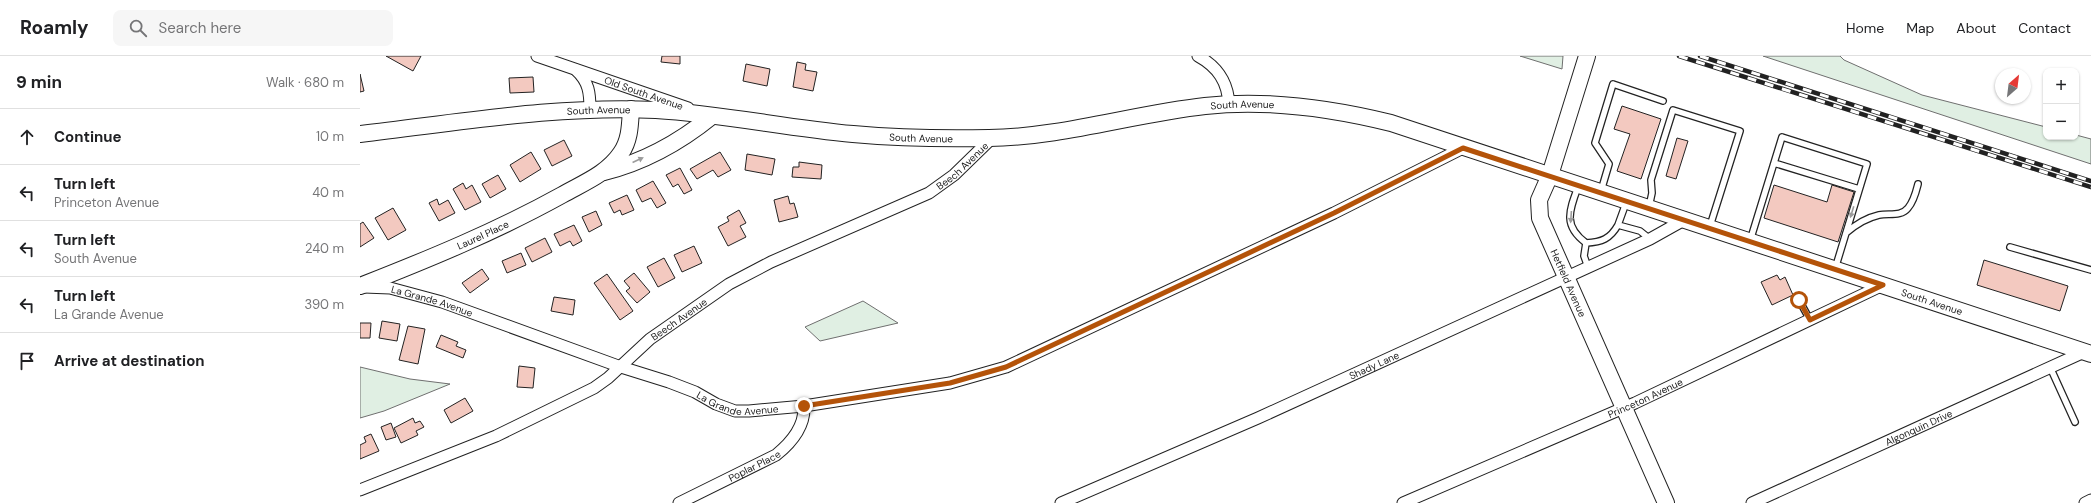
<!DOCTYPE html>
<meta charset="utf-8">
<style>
:root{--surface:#fff;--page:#f6f6f6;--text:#202124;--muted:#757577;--line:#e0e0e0}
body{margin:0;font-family:"DM Sans",sans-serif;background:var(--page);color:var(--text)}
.controls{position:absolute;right:12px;top:12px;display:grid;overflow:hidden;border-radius:8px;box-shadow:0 1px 3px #0004}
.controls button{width:36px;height:36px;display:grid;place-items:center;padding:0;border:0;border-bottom:1px solid var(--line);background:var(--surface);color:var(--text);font:20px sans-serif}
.compass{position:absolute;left:1635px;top:12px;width:36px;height:36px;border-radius:50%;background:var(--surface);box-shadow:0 1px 3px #0004;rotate:28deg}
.stop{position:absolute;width:12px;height:12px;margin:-9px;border:3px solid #b45309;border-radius:50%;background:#fff}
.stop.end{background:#b45309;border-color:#fff;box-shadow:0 1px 4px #0008}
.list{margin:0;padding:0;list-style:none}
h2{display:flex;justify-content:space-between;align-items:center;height:52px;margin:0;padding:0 16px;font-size:17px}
h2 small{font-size:13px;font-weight:400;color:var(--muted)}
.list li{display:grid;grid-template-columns:26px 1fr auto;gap:12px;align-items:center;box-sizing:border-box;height:56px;padding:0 16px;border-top:1px solid var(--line)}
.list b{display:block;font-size:15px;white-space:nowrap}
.list p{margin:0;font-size:13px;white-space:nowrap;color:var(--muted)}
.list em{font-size:13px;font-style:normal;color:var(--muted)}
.icon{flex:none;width:22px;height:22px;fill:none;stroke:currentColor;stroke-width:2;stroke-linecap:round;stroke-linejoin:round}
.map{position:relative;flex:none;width:1731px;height:447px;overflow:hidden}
header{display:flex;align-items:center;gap:24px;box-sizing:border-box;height:56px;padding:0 20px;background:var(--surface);border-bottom:1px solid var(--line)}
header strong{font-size:19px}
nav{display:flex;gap:22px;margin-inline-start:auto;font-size:14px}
.search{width:280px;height:36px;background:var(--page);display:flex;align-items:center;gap:10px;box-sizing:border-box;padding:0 14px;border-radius:8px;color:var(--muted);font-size:15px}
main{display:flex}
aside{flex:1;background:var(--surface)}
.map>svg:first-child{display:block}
.green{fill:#e0efe3;stroke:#6f6f6f}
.building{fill:#f3c9c0;stroke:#222}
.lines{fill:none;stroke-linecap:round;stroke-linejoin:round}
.lane-casing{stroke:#222;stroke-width:8}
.street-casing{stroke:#222;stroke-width:13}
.secondary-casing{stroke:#222;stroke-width:18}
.lane{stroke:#fff;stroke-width:5.5}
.street{stroke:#fff;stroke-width:11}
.secondary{stroke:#fff;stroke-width:16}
.rail-casing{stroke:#222;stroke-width:4.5}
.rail{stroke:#fff;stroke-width:3;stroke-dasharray:9;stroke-linecap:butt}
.oneway{fill:#9c9c9c}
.route{stroke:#b45309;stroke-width:5}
.labels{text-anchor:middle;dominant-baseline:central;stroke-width:3;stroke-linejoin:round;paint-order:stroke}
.street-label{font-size:10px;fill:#222;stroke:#fff}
</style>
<header>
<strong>Roamly</strong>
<div class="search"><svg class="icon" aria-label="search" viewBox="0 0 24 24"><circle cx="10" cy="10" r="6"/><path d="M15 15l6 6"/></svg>Search here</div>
<nav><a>Home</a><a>Map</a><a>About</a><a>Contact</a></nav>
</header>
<main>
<aside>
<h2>9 min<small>Walk · 680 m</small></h2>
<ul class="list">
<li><svg class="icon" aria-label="ahead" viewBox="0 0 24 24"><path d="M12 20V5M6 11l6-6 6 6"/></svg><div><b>Continue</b></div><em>10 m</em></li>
<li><svg class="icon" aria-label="left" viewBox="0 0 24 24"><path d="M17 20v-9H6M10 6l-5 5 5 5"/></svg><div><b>Turn left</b><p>Princeton Avenue</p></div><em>40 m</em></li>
<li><svg class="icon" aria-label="left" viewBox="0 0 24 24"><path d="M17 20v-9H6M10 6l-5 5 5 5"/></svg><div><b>Turn left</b><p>South Avenue</p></div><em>240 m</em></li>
<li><svg class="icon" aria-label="left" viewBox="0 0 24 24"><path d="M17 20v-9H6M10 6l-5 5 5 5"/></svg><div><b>Turn left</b><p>La Grande Avenue</p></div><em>390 m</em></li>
<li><svg class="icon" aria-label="arrive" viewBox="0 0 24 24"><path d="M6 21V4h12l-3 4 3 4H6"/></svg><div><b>Arrive at destination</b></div></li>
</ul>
</aside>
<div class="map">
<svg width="1731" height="447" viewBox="0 0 1731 447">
<rect width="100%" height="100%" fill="#fff"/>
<!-- green -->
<path class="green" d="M 1160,0 L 1203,0 L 1202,13 Z
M 1403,0 L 1480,0 L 1484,4 L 1562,39 L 1686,71 L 1686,81 L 1716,81 L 1716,79 L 1731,83 L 1731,108 Z
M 503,245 L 538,267 L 460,285 L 445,271 Z
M 0,311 L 50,323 L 90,328 L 24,355 L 0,362 Z"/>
<!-- building -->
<path class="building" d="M 26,0 L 61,0 L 53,15 Z
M 302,0 L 320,0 L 320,8 L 301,6 Z
M 437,6 L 446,8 L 445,14 L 457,16 L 453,35 L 433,31 Z
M 386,8 L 410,13 L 407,30 L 383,25 Z
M 0,18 L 4,35 L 0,36 Z
M 173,21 L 174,36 L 150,37 L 149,22 Z
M 1262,50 L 1301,63 L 1281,123 L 1257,115 L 1270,78 L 1254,73 Z
M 1317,82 L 1328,85 L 1316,123 L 1306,120 Z
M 204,84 L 212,100 L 192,110 L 184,94 Z
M 171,96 L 181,113 L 160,126 L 150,109 Z
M 360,96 L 371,114 L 358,121 L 353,114 L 337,123 L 330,113 Z
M 387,98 L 415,103 L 412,119 L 385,114 Z
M 439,106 L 462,109 L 461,123 L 432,121 L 433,111 L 439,111 Z
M 320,112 L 332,134 L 324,138 L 318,128 L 313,131 L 306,119 Z
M 138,119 L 146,133 L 130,142 L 122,128 Z
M 293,125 L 306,147 L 297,152 L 291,142 L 282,146 L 276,134 Z
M 103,127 L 106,133 L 112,129 L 121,146 L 105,154 L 93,133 Z
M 1414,129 L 1467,146 L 1472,129 L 1494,136 L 1478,186 L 1404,162 Z
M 267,139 L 274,154 L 262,159 L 260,154 L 254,157 L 249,147 Z
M 428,140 L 430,148 L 434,147 L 438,161 L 419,166 L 414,144 Z
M 77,143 L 79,149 L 88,144 L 95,157 L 79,165 L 69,147 Z
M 33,152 L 46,174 L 28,184 L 15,162 Z
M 379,154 L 386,167 L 380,170 L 386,181 L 368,190 L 358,171 L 369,165 L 367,161 Z
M 236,155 L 242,169 L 229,176 L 222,161 Z
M 3,166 L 14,182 L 0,191 L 0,168 Z
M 214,169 L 222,185 L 213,190 L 210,185 L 200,190 L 194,178 Z
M 185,182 L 192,196 L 172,206 L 165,192 Z
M 334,190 L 342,207 L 322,216 L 314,199 Z
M 161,197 L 166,209 L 147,217 L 142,205 Z
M 304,202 L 315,222 L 298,231 L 287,211 Z
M 1624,204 L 1708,230 L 1700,255 L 1617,229 Z
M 122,213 L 129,223 L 110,237 L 102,227 Z
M 274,217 L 290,236 L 277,247 L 266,235 L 270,232 L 264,225 Z
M 247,218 L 273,255 L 260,264 L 234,227 Z
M 1417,219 L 1420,224 L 1425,221 L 1433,239 L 1412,249 L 1401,226 Z
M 194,241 L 215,244 L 213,259 L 191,255 Z
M 22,265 L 40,268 L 37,285 L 19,282 Z
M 0,267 L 11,267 L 10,282 L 0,282 Z
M 48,270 L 65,273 L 58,308 L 39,304 Z
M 81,279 L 98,286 L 96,290 L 106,294 L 103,302 L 76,291 Z
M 159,310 L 175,312 L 173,332 L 157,331 Z
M 105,342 L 113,355 L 91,367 L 84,354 Z
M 53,362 L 55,367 L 60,365 L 64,371 L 56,375 L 58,379 L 41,387 L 34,372 Z
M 31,367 L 36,381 L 26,384 L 21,371 Z
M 11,378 L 19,395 L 0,403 L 0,389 L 6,386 L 4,381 Z"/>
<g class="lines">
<!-- lane casing -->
<g class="lane-casing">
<path id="lane" d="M 1414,107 L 1499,133
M 1218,131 C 1209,155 1203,170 1226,187 C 1242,186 1250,183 1258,169 L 1280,175 L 1290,183
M 1241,135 L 1249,108 L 1235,87 L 1253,28 L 1303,45
M 1289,151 L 1292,137 L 1291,124 L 1313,54 L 1380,75 L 1350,170
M 1258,169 L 1266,147
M 1486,177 C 1495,169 1506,162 1519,159 C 1529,157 1541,161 1548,152 C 1554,145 1556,136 1558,128
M 1390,185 L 1422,81 L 1507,108 L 1475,213
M 1226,187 L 1224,200 L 1228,211
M 1650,191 L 1731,214
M 1439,244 L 1450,264
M 1690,311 L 1715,366"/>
</g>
<!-- street casing -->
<g class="street-casing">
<g id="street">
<path id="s1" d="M 177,0 L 328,52"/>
<path d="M 838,0 C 858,11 868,26 869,49"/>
<path d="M 216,14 C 229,26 230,37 230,54"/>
<path id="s2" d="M 4,231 L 30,232 L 82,246 L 261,311 L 309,326 L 335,336 L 356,348 L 375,355 L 389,355 L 444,350 L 590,327 L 646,311 L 974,157 L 1103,92"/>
<path id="s3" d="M 0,434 L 136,380 L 234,332 L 248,322 L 290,283 L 369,228 L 411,206 L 569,137 L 594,119 L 632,82"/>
<path id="s4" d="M 319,447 L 416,399 C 431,387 445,370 444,350"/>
<path id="s5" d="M 701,447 L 898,362 L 1290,183 L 1324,164"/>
<path id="s6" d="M 1043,447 L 1275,347 L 1523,229"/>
<path id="s7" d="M 1392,447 L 1724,296"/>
<path d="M 1725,447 L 1731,444"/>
</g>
</g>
<!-- secondary casing -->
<g class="secondary-casing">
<g id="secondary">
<path id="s8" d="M 1227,0 L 1190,119 L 1179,144 L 1180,162 L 1306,447"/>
<path id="s9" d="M 0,78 C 97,67 198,49 296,54 C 362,58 427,72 493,78 C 538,82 584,83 629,82 C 702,81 773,58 845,50 C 908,43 970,52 1031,67 L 1731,298"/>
<path d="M 244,116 C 284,106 320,86 352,60"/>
<path id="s10" d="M 0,230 C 69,203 137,175 202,139 C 223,127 247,118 261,97 C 270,84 270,69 271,53"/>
</g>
</g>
<!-- lane -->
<use href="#lane" class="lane"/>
<!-- street -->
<use href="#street" class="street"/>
<!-- secondary -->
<use href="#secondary" class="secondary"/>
<!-- rail casing -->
<g class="rail-casing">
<path id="rail" d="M 1319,0 L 1731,131
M 1340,0 L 1731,125"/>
</g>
<!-- rail -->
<use href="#rail" class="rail"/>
</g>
<!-- one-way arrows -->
<defs><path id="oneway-solid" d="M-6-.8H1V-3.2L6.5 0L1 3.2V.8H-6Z"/></defs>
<g class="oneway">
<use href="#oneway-solid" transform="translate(278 104) rotate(-25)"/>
<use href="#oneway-solid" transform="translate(1492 156) rotate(107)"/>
<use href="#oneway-solid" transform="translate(1211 161) rotate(94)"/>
</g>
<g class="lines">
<!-- route -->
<path class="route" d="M 444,350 L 590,327 L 646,311 L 974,157 L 1103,92 L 1523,229 L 1450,264 L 1439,244"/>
</g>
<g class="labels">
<!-- street labels -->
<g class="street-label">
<text stroke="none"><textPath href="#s1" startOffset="113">Old South Avenue</textPath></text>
<text stroke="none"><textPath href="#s9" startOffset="888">South Avenue</textPath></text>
<text stroke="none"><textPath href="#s9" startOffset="240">South Avenue</textPath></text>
<text stroke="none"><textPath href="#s9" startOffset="564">South Avenue</textPath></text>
<text stroke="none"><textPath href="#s3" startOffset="689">Beech Avenue</textPath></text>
<text stroke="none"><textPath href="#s10" startOffset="133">Laurel Place</textPath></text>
<text stroke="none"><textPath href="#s8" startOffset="241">Hetfield Avenue</textPath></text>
<text stroke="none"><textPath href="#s2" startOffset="70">La Grande Avenue</textPath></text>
<text stroke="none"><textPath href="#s9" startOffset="1608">South Avenue</textPath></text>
<text stroke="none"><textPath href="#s3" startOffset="365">Beech Avenue</textPath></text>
<text stroke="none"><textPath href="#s5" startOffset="342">Shady Lane</textPath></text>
<text stroke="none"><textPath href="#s6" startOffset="264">Princeton Avenue</textPath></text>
<text stroke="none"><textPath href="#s2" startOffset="394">La Grande Avenue</textPath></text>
<text stroke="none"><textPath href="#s7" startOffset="183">Algonquin Drive</textPath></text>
<text stroke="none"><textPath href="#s4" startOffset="84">Poplar Place</textPath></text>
</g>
</g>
</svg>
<div class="controls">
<button>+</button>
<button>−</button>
</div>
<svg class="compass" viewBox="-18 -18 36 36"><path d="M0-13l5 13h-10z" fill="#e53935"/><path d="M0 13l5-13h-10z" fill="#757577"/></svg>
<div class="stop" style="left:1439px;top:244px"></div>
<div class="stop end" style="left:444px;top:350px"></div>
</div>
</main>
